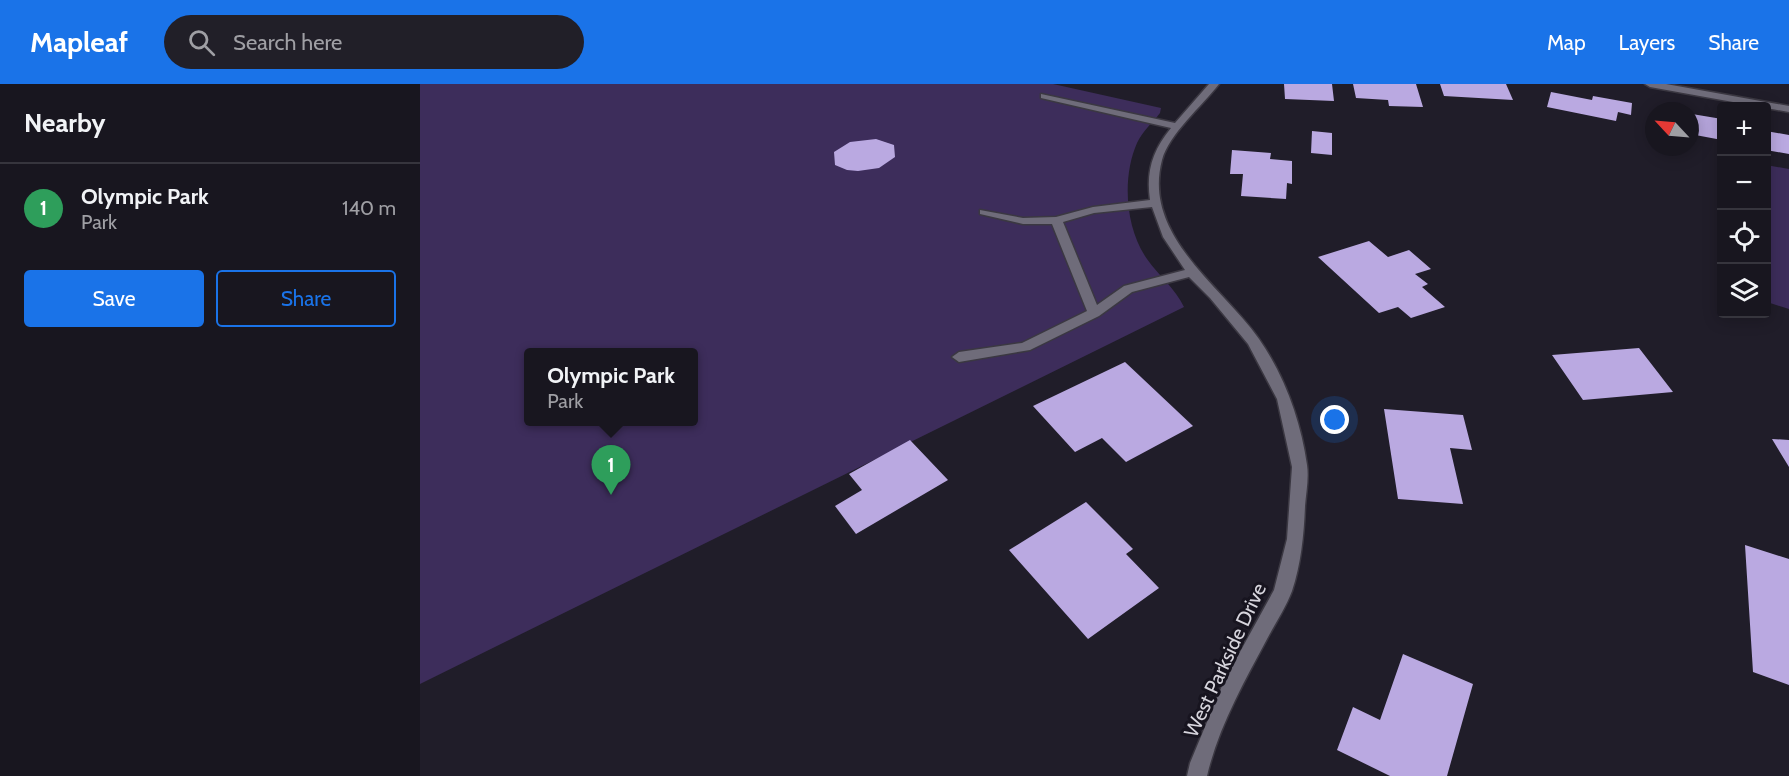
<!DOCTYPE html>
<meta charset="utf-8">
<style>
:root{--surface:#18161f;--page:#211f28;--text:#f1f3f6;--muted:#9f9fa4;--line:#36353d;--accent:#1a73e8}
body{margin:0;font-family:Cabin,sans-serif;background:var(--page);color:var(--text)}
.controls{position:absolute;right:18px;top:18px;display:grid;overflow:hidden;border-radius:6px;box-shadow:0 3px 15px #0003}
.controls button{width:54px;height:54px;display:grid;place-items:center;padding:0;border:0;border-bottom:2px solid var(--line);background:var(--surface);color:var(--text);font:30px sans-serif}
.compass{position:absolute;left:1225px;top:18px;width:54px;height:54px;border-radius:50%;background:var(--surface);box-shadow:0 3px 15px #0003;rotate:296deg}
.you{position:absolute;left:915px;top:336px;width:21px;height:21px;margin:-15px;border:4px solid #fff;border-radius:50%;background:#1a73e8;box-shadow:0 0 0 9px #1a73e833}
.badge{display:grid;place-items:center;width:39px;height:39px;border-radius:50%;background:var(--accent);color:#fff;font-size:20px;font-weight:700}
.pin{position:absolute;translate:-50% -50px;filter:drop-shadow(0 2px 3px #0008)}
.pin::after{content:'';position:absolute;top:32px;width:21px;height:18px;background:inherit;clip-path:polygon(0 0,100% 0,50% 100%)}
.popup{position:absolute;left:104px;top:264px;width:174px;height:78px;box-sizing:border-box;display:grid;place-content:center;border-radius:6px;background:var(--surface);filter:drop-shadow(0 2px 4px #0005);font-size:20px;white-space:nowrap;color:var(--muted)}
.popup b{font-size:22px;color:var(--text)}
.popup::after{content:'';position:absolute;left:50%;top:100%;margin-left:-12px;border:12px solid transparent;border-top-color:var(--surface)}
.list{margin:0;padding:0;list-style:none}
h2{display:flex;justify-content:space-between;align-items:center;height:78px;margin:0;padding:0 24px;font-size:26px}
h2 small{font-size:20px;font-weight:400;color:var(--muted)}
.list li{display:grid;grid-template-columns:39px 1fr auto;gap:18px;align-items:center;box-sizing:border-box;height:90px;padding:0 24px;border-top:2px solid var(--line)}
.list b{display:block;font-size:22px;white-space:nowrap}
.list p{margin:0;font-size:20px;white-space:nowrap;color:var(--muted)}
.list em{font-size:20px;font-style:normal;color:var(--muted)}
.actions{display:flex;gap:12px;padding:18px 24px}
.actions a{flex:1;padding:14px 0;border:2px solid var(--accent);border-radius:6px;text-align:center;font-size:21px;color:var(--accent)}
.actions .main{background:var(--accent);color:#fff}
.icon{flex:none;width:33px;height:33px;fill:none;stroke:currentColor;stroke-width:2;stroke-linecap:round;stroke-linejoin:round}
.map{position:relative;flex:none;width:1369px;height:692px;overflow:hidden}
header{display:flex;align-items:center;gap:36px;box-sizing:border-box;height:84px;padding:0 30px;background:var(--accent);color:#fff}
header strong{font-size:28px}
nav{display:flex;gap:33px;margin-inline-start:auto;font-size:21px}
.search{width:420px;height:54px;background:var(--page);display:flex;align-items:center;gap:15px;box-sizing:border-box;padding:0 21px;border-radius:33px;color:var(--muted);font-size:22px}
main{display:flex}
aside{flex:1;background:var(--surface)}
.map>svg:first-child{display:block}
.green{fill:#3d2d5b;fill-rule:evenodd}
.building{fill:#baa9e1}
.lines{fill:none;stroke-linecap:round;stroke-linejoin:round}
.minor-casing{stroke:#3b3842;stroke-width:3}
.minor{fill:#6f6c7a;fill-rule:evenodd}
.labels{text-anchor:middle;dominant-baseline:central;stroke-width:6;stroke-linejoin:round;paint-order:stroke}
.street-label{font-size:20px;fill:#d7d5dd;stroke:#17141f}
</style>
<header>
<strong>Mapleaf</strong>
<div class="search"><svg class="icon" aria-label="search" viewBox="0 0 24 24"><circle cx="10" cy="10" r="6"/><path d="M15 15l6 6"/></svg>Search here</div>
<nav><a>Map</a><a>Layers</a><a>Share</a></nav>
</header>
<main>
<aside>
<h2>Nearby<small></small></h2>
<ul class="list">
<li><span class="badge" style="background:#2e9e5b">1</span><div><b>Olympic Park</b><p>Park</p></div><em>140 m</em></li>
</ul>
<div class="actions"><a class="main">Save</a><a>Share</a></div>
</aside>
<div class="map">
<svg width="1369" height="692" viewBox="0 0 1369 692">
<rect width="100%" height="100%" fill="#201d29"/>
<!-- green -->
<path class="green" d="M 0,0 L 633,0 L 741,24 L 740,29 C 733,38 722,48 717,59 C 702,93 705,144 727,175 C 739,192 755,204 764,223 L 0,600 ZM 108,268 L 274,268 L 274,338 L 108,338 Z
M 1346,81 L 1369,85 L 1369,225 L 1347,218 Z"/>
<!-- building -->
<path class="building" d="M 864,0 L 912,0 L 914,17 L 865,15 Z
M 933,0 L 996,0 L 1003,23 L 969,22 L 968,16 L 936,14 Z
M 1020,0 L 1086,0 L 1093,16 L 1024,12 Z
M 1131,8 L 1172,16 L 1173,12 L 1212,19 L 1211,31 L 1198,28 L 1196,37 L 1127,23 Z
M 1272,30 L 1302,35 L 1302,56 L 1270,50 Z
M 892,47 L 912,49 L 912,71 L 891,69 Z
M 1346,47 L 1369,51 L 1369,70 L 1346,66 Z
M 456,55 L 474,61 L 475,73 L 459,84 L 438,87 L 427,86 L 415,81 L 414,68 L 430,58 Z
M 812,66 L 851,69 L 850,75 L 872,77 L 872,100 L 867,99 L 866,115 L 821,112 L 823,90 L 810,90 Z
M 949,157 L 968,173 L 989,166 L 1011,185 L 995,190 L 1008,200 L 1002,203 L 1025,223 L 991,234 L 978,223 L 959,229 L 898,173 Z
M 1219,264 L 1253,308 L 1163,316 L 1132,271 Z
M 705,278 L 773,342 L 706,378 L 682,354 L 655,368 L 613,322 Z
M 964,325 L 1043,331 L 1052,366 L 1030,364 L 1043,420 L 978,415 Z
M 1352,355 L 1369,356 L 1369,383 Z
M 490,356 L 528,396 L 436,450 L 415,422 L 442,406 L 429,390 Z
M 666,418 L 713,465 L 706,470 L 739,504 L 668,555 L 589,466 Z
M 1325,461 L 1369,475 L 1369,601 L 1333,588 Z
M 983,570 L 1053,600 L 1027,692 L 970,692 L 917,666 L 933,623 L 960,636 Z"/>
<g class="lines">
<!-- minor casing -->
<g class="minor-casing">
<path id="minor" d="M 789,0 L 799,0 C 782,22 749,50 742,76 C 722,152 802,202 839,255 C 865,292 881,338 887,381 C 889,394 886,409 885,422 C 884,450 881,480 872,507 C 866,523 855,540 847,555 C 824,598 798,644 787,692 L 767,692 L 770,679 L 804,597 L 854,506 L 867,455 L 872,383 L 857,315 L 828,260 L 790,214 L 769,193 L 712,208 L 679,232 L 610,266 L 539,278 L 532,273 L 539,268 L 602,259 L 667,227 L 632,140 L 603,140 L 560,130 L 560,126 L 603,134 L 636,133 L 673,123 L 730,116 C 726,88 732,67 751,44 L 621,14 L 621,10 L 755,39 ZM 732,123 L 743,153 L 765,186 L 704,202 L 677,221 L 643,138 L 674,129 Z
M 1225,0 L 1246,0 L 1369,22 L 1369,28 L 1230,3 Z"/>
</g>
<!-- minor -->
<use href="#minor" class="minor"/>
</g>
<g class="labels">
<!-- street labels -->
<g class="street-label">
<text transform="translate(805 576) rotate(-65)">West Parkside Drive</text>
</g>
</g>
</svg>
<div class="controls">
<button>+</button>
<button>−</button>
<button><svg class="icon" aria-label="locate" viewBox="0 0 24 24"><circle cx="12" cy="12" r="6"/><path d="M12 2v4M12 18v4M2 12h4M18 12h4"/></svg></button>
<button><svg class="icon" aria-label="layers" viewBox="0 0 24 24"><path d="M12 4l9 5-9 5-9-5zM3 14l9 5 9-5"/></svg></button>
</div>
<svg class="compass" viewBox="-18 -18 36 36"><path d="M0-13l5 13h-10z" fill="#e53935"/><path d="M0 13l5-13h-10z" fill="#9f9fa4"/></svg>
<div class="you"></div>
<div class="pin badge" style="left:191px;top:411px;background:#2e9e5b">1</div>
<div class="popup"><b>Olympic Park</b>Park</div>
</div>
</main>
